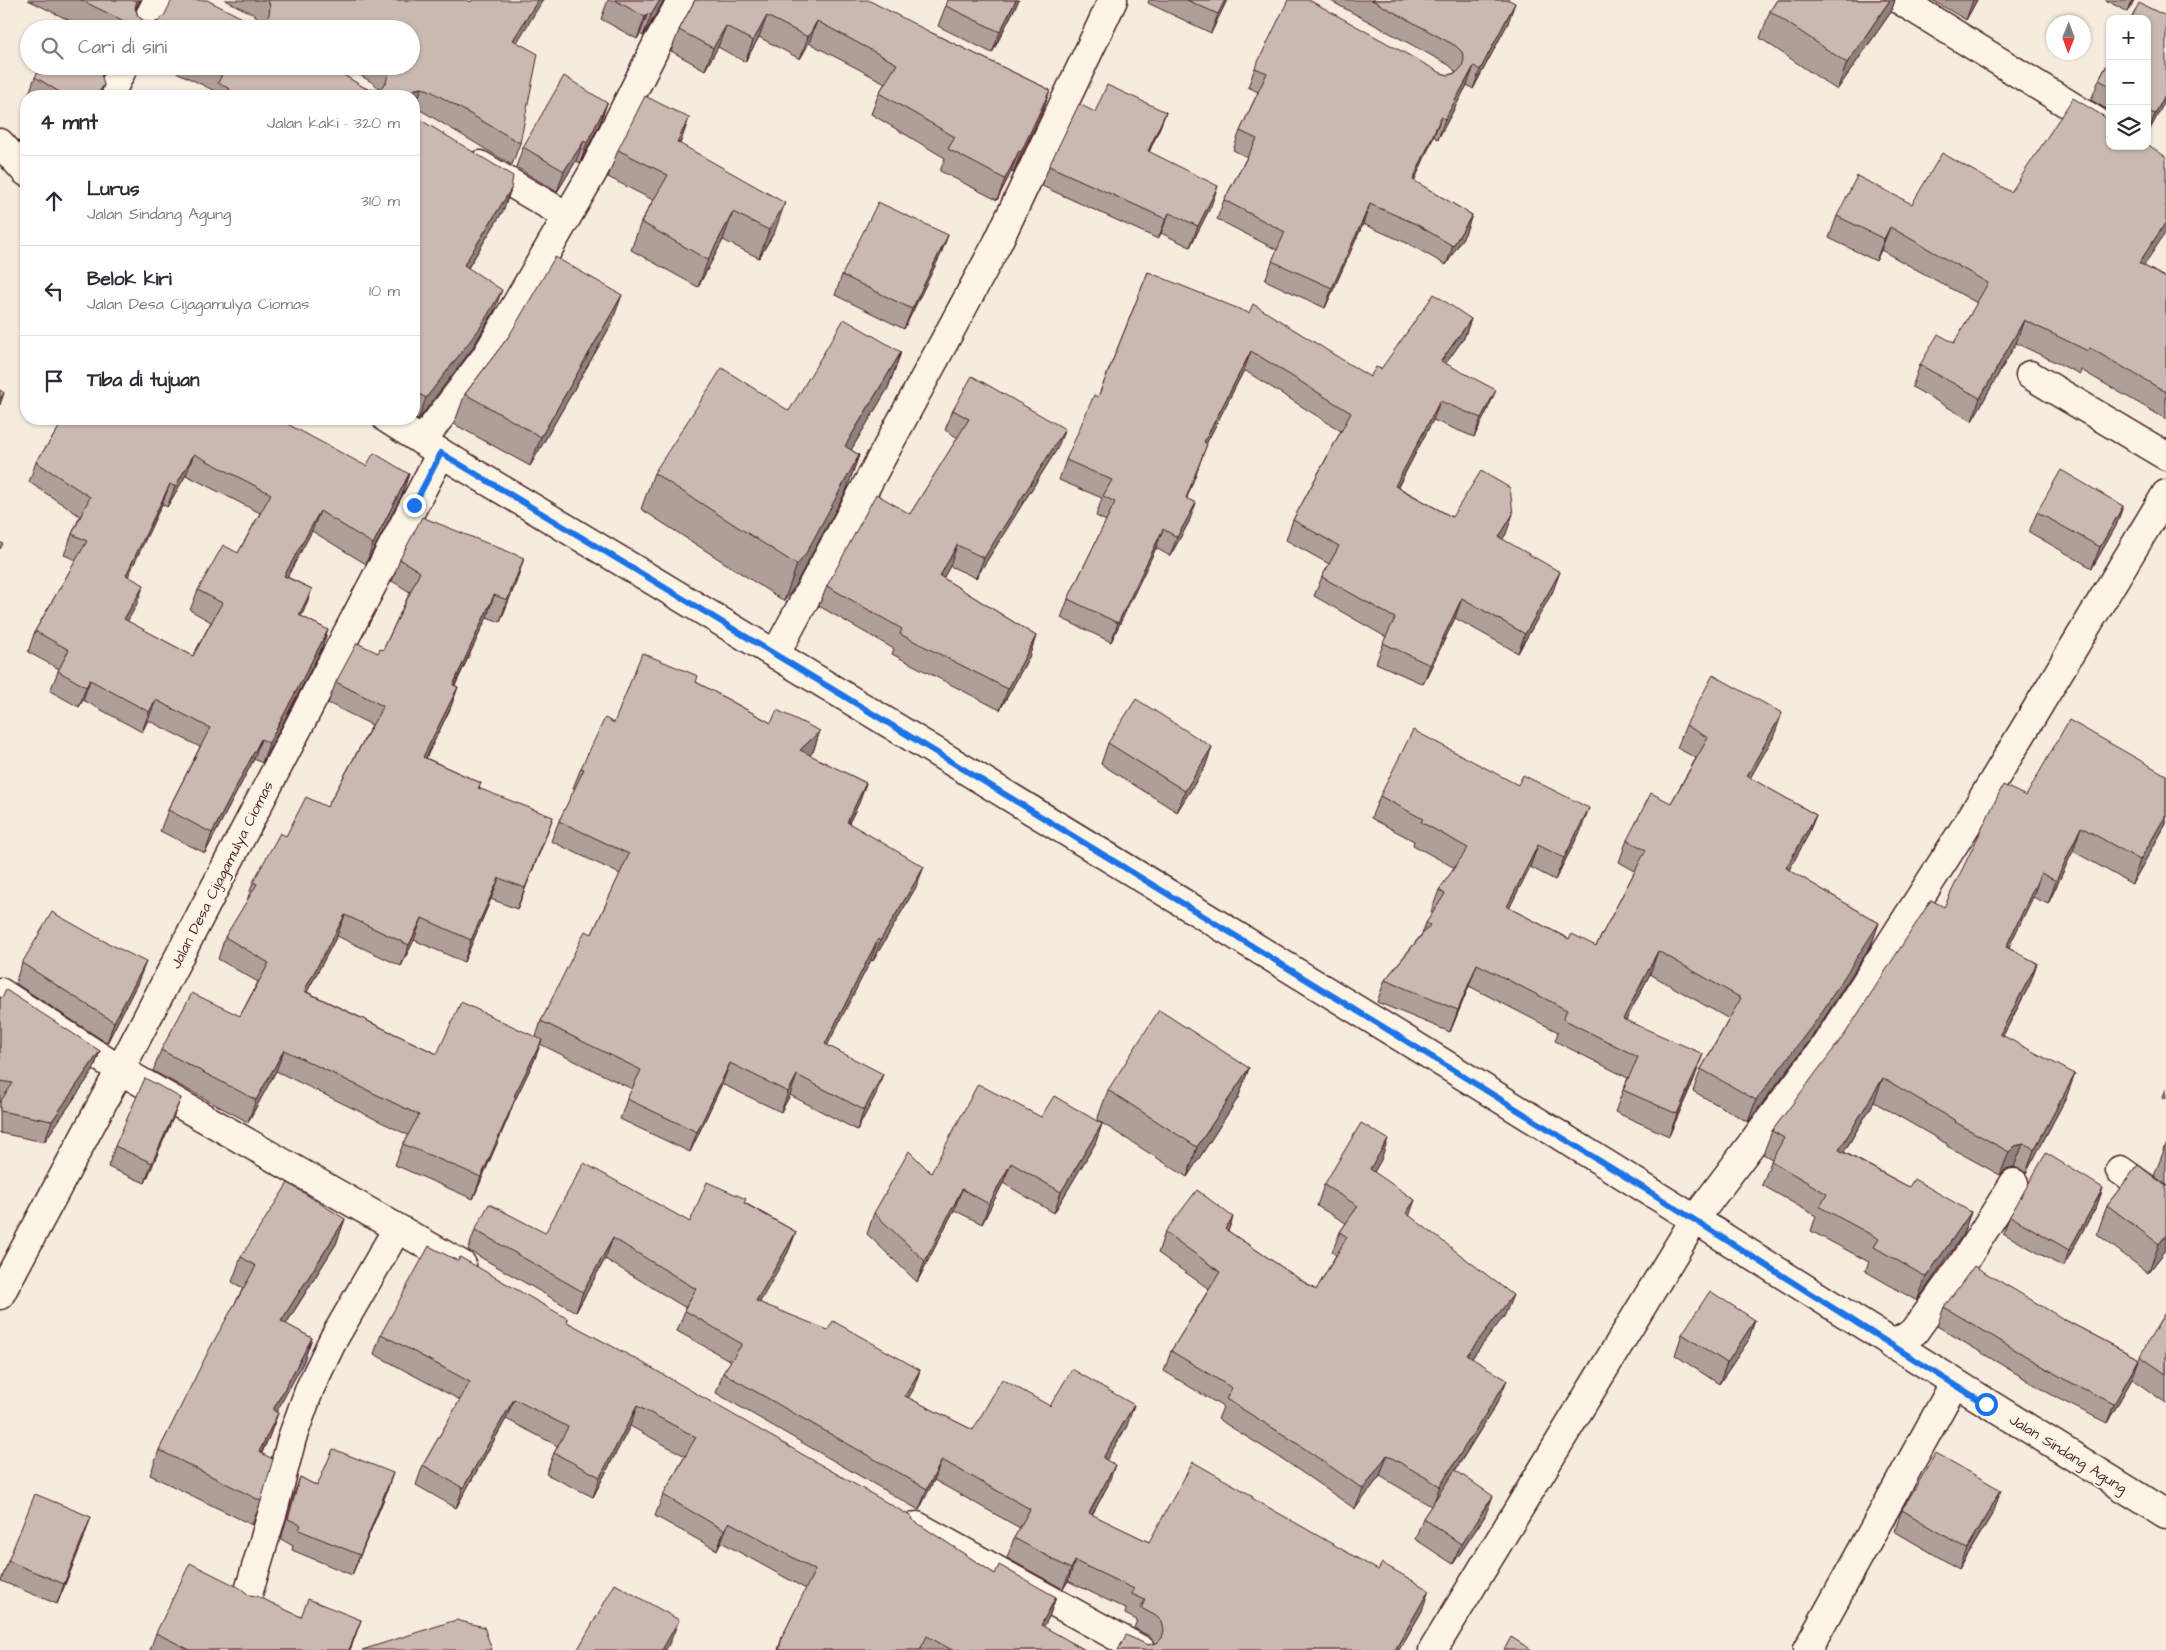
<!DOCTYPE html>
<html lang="id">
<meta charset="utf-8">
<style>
:root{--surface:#fff;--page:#f7f7f7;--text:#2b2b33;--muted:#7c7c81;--line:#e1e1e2}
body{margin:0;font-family:"Architects Daughter",sans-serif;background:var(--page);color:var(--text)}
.controls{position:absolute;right:15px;top:15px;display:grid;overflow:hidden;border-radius:10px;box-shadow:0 1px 4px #0004}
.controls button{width:45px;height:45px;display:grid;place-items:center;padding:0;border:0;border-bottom:1px solid var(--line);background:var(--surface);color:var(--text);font:25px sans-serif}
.compass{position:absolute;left:2046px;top:15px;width:45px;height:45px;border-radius:50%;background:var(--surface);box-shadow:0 1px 4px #0004;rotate:181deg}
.stop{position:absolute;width:15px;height:15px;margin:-11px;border:4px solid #1a73e8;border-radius:50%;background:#fff}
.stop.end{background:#1a73e8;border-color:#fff;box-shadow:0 1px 5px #0008}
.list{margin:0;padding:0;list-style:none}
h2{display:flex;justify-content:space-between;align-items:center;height:65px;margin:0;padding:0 20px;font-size:21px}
h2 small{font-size:16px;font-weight:400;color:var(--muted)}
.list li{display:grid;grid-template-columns:32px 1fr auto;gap:15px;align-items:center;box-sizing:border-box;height:90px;padding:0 20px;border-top:1px solid var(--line)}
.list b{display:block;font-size:19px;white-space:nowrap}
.list p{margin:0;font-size:16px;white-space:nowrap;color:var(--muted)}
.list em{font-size:16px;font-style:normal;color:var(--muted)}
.icon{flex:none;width:28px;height:28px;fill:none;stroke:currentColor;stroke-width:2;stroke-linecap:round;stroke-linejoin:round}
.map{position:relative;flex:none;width:2166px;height:1650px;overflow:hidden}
.search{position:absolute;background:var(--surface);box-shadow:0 1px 4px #0004;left:20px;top:20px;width:400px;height:55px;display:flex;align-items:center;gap:12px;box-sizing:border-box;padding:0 18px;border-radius:28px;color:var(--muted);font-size:19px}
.panel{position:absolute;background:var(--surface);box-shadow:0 1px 4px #0004;left:20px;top:90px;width:400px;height:335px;border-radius:20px}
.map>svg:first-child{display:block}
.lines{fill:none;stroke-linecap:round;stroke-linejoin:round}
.minor-casing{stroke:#4a1f2b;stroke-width:31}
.major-casing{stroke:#4a1f2b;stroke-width:31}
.minor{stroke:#fcf5e5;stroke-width:28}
.major{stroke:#fcf5e5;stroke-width:28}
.wall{fill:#ae9f98;stroke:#4a1f2b;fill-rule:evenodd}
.shaded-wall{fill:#8d827c;stroke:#4a1f2b}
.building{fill:#cab9b1;stroke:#4a1f2b;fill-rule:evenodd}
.route{stroke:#1a73e8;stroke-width:6}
.labels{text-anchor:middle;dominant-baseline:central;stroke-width:4;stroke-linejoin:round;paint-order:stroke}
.street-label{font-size:15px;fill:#4a1f2b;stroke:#fcf5e5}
</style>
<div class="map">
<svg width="2166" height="1650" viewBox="0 0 2166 1650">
<rect width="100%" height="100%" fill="#f5ecde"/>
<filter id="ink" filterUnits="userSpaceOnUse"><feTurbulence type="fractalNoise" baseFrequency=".02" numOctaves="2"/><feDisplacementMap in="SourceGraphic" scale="10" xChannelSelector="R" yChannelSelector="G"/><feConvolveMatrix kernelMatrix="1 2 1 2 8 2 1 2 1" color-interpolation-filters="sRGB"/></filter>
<g filter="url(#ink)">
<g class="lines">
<!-- minor casing -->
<g class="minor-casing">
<path id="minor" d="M 1900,0 L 2110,130
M 143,29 L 158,0
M 109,96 L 124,66
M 480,165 L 567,216
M 2030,375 L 2166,456
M 422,441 L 485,358 L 593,172 L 657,44 L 682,0
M 776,653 L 997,244 L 1113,0
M 0,992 L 120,1070 L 462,1265
M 2120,1170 L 2166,1203
M 0,1295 L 120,1070 L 441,453
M 1892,1345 L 1914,1332 L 1962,1265 L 2014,1183
M 917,1526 L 1141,1650
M 245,1604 L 273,1511 L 292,1438 L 310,1388 L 333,1340 L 397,1229
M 1433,1650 L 1695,1219 L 1823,1049 L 1971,818 L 2166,494
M 1807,1650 L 1954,1384"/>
</g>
<!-- major casing -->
<g class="major-casing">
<path id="major" d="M 0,143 L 26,172
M 387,419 L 441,453 C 860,704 1277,959 1691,1217 C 1850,1316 2007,1416 2166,1514"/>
</g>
<!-- minor -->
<use href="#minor" class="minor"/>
<!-- major -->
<use href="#major" class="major"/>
</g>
<!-- wall -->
<path class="wall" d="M 28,0 L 140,0 L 136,9 L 138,16 L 144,21 L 151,23 L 248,21 L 256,23 L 260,21 L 255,15 L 225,0 L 466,0 L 517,42 L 520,143 L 512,165 L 422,111 L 414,109 L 414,96 L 213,96 L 215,91 L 164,66 L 329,66 L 365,88 L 373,90 L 379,88 L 373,83 L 345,66 L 411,66 L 411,29 L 87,29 Z
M 608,0 L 664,0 L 643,36 L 640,34 L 637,39 L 601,19 Z
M 695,0 L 932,33 L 1050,90 L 1042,112 L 1013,173 L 1011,172 L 997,200 L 940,171 L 945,158 L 871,114 L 879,93 L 885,83 L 809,43 L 800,59 L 759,37 L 745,62 L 718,47 L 705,70 L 671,51 L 679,30 Z
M 948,0 L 1019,0 L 992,53 L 938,26 Z
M 1149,0 L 1227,0 L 1211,33 L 1148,3 Z
M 1329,0 L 1509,0 L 1508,23 L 1473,89 L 1467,85 L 1438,139 L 1434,136 L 1414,181 L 1472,215 L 1465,234 L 1446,265 L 1409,244 L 1363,224 L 1325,308 L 1265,280 L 1277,250 L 1217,219 L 1224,200 L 1247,157 L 1233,150 L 1240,131 L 1258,92 L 1248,87 L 1255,68 L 1441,73 L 1448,75 L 1455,73 L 1455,71 L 1449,65 Z
M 1777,0 L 1895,0 L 1891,12 L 1837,90 L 1760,38 L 1770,11 Z
M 1932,0 L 1977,0 L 1966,20 Z
M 2105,0 L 2134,0 L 2128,12 Z
M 2147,19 L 2166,99 L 2147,135 Z
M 2110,59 L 2110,111 L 2091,100 L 2099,80 Z
M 35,77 L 104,85 L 100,96 L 28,96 Z
M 607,103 L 600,123 L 580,163 L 576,161 L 557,192 L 516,167 L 523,147 Z
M 1095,112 L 1166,112 L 1158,132 L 1149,152 L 1211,206 L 1190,247 L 1161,233 L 1158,239 L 1042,186 L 1049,166 Z
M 414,116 L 511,189 L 503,211 L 468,268 L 494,311 L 472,349 L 418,420 L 414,417 Z
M 689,118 L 680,144 L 775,231 L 759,258 L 723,240 L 698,287 L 631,250 L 641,222 L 653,200 L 608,177 L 618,150 Z
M 2011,192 L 2166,278 L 2166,419 L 2081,370 L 2080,374 L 2016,343 L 1972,421 L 1912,387 L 1920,365 L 1954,343 L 1977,303 L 1881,250 L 1876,261 L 1829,238 L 1837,216 L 1912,204 Z
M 948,235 L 940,256 L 904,329 L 835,295 L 842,275 Z
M 1148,272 L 1370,377 L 1381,369 L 1471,319 L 1464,338 L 1446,363 L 1488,409 L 1474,437 L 1433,420 L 1398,487 L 1452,517 L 1506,534 L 1502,539 L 1553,591 L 1518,653 L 1455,618 L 1423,684 L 1376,663 L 1386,637 L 1314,596 L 1322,577 L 1329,564 L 1286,540 L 1293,520 L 1341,431 L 1244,370 L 1206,444 L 1207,444 L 1187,498 L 1189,522 L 1170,556 L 1156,548 L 1111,642 L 1061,618 L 1068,599 L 1106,521 L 1096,516 L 1102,498 L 1059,480 L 1066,460 L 1098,397 Z
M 611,325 L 530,466 L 454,424 L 465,394 L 509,336 Z
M 901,352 L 888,388 L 851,450 L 859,455 L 846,491 L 792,591 L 784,601 L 641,509 L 654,473 L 789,411 Z
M 953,410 L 1057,449 L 976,578 L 950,566 L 943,578 L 1036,636 L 1029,657 L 1000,710 L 892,654 L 894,649 L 819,606 L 827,586 L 910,514 L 958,438 L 945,430 Z
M 65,419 L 402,495 L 366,564 L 312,531 L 287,577 L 312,589 L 304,610 L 301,616 L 328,630 L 321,650 L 262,763 L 254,759 L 205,853 L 160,831 L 168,810 L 200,747 L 148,720 L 142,732 L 83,700 L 79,707 L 50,691 L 59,669 L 28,652 L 35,631 L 76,560 L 64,555 L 72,534 L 80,516 L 29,482 L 36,462 ZM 186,475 L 260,513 L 238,553 L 198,590 L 190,610 L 211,622 L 193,656 L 127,621 L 136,606 L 128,576 L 162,504 L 167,507 Z
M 2123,506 L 2116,526 L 2092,568 L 2029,532 L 2037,512 Z
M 400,559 L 517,580 L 500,622 L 487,617 L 455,686 L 458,687 L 450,709 L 426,758 L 481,783 L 479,788 L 545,839 L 517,909 L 491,899 L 464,962 L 414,940 L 401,966 L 337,936 L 307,992 L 437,1054 L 536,1037 L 541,1021 L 592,934 L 620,874 L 551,841 L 559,821 L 575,789 L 573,788 L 581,768 L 614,723 L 696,682 L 771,723 L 820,731 L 813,752 L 809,755 L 866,783 L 859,803 L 849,823 L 916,887 L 873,961 L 871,960 L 827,1045 L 876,1094 L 857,1130 L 790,1095 L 781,1112 L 722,1084 L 690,1152 L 620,1119 L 627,1099 L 632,1089 L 540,1044 L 534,1061 L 513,1104 L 508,1118 L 473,1199 L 395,1165 L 403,1144 L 408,1135 L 276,1071 L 248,1122 L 153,1071 L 161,1050 L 240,1016 L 258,982 L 218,959 L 225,937 L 246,904 L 253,882 L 286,836 L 327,807 L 372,725 L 328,703 L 336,682 L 383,650 L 410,592 L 392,581 Z
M 1686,725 L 1774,736 L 1750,778 L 1816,815 L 1807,837 L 1789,870 L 1879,923 L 1871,945 L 1810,1040 L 1748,1122 L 1693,1091 L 1701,1069 L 1729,1019 L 1650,974 L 1626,1020 L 1695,1077 L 1669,1136 L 1615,1112 L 1623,1090 L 1628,1078 L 1555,1041 L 1558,1032 L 1469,986 L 1450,1032 L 1377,1002 L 1385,980 L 1422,934 L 1426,923 L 1433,913 L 1431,912 L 1439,890 L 1455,868 L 1413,845 L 1414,841 L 1371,818 L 1380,796 L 1581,830 L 1555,880 L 1530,867 L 1509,908 L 1569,939 L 1596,946 L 1635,871 L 1619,862 L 1627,840 L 1671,803 L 1696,758 L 1677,748 Z
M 1108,743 L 1212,747 L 1205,767 L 1177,812 L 1101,764 Z
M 2166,775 L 2166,824 L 2132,884 L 2073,851 L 2048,904 L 2033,897 L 2008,948 L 2037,963 L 2029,986 L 2003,1036 L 2066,1098 L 2026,1173 L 2022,1170 L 2014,1167 L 2006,1169 L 2000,1175 L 1947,1146 L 1947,1144 L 1874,1102 L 1844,1152 L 1909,1187 L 1971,1212 L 1962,1236 L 1917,1301 L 1865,1271 L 1869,1262 L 1811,1231 L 1816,1216 L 1762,1185 L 1772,1159 L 1763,1154 L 1772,1131 L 1944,907 L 2026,796 Z
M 22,963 L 138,982 L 107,1043 L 15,983 Z
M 0,997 L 100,1051 L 93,1071 L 44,1142 L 0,1133 Z
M 1249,1068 L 1238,1098 L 1187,1177 L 1097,1120 L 1108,1090 Z
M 2166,1088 L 2166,1099 L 2163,1097 Z
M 1041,1117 L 1102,1124 L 1095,1144 L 1054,1213 L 1003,1183 L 982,1224 L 954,1210 L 917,1282 L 867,1234 L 874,1213 L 931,1173 Z
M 173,1118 L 145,1183 L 108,1167 L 115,1146 Z
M 2166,1145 L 2166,1185 L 2154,1176 Z
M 1381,1160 L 1374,1172 L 1409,1216 L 1505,1315 L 1472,1358 L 1499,1400 L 1455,1471 L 1485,1516 L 1453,1564 L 1415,1539 L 1423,1518 L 1431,1506 L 1380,1476 L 1355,1509 L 1284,1460 L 1218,1419 L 1223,1407 L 1164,1371 L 1171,1351 L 1209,1289 L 1158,1253 L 1165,1232 L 1233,1217 L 1228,1231 L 1316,1290 L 1336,1255 L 1332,1252 L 1340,1232 L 1346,1223 L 1317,1206 L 1324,1185 Z
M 2138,1165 L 2166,1250 L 2148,1273 L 2097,1234 L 2107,1205 Z
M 2103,1188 L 2097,1205 L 2063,1267 L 2003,1233 L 2010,1216 Z
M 745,1203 L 796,1232 L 788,1252 L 759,1303 L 920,1370 L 913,1390 L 908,1398 L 973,1430 L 1050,1406 L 1127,1426 L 1106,1460 L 1108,1485 L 1092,1515 L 1149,1542 L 1252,1499 L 1422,1611 L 1399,1650 L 1118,1650 L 1148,1645 L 1155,1643 L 1149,1636 L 1134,1628 L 1137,1620 L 1125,1614 L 1126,1609 L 1068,1581 L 1063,1589 L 1007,1558 L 1014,1538 L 1020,1528 L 934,1480 L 919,1510 L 716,1393 L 723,1373 L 731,1361 L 677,1331 L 686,1308 L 605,1259 L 576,1312 L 468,1250 L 475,1230 L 545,1233 L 690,1222 Z
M 345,1219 L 336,1244 L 286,1324 L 312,1338 L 303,1363 L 276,1412 L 278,1413 L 269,1437 L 262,1453 L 261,1501 L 252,1525 L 150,1475 L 159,1450 L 243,1288 L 232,1282 L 241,1257 Z
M 1944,1307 L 2067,1321 L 2139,1359 L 2166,1311 L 2166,1403 L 2132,1379 L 2107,1423 L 2057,1398 L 1937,1326 Z
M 1755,1320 L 1748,1341 L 1719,1384 L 1675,1355 L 1682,1334 Z
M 567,1322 L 911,1520 L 995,1574 L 1056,1597 L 1049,1617 L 1043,1627 L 1085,1650 L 778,1650 L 782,1637 L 806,1589 L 721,1542 L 717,1550 L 655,1516 L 663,1495 L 685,1456 L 630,1426 L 593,1497 L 546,1474 L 554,1453 L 558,1446 L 506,1419 L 456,1508 L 416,1485 L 423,1465 L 460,1400 L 374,1354 L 381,1334 Z
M 300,1477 L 317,1486 L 386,1494 L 352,1575 L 292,1550 L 293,1546 L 281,1539 L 293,1497 Z
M 1902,1510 L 1994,1511 L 1959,1569 L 1894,1531 Z
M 84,1538 L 57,1604 L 1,1581 L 8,1561 Z
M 249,1595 L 301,1617 L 361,1620 L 350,1650 L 150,1650 L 156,1633 Z"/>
<!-- shaded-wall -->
<path class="shaded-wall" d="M 137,0 L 140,0 L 129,22 Z
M 538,0 L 543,0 L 505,62 L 513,40 Z
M 660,0 L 664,0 L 643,36 L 651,15 Z
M 1016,0 L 1019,0 L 992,53 L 1000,32 Z
M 1225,0 L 1227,0 L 1211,33 L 1218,14 Z
M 1890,0 L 1895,0 L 1891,12 L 1837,90 L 1847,63 Z
M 1973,0 L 1977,0 L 1966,20 Z
M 2132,0 L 2134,0 L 2128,12 Z
M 1515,3 L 1508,23 L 1473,89 L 1480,70 Z
M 648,13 L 640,34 L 637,39 L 645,17 Z
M 767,16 L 759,37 L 745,62 L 753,41 Z
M 817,21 L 809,43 L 800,59 L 808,37 Z
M 726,26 L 718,47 L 705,70 L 713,48 Z
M 1474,66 L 1467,85 L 1438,139 L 1445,119 Z
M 104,85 L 100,96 L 96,96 Z
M 422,88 L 414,109 L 414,96 L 408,96 L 415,89 Z
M 1050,90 L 1042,112 L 1013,173 L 1021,152 Z
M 2166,93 L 2166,99 L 2147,135 L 2155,114 Z
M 607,103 L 600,123 L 580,163 L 587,143 Z
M 1166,112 L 1158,132 L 1140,172 L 1148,151 Z
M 1441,117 L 1434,136 L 1406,200 L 1413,180 Z
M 689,118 L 679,146 L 677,142 Z
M 584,141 L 576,161 L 557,192 L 564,171 Z
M 1019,151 L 1011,172 L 997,200 L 1005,179 Z
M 1218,186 L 1211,206 L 1190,247 L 1198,226 Z
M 511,189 L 503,211 L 456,287 L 464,265 Z
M 785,203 L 775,231 L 759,258 L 769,230 Z
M 1370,204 L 1363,224 L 1325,308 L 1332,288 Z
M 733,212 L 723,240 L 698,287 L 708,260 Z
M 1169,213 L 1161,233 L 1158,239 L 1166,219 Z
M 1472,215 L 1465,234 L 1446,265 L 1453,246 Z
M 2166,222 L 2166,232 L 2131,285 L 2139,263 Z
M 1890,227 L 1881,250 L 1876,261 L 1884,239 Z
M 948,235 L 940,256 L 904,329 L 912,309 Z
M 502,290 L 494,311 L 472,349 L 418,420 L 426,398 Z
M 622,295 L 611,325 L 530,466 L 541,437 Z
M 1471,319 L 1464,338 L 1434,380 L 1441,361 Z
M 2024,320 L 2016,343 L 1972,421 L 1980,398 Z
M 1251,351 L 1244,370 L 1197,462 L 1204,442 Z
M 901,352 L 888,388 L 832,482 L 845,446 Z
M 1496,390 L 1488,409 L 1474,437 L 1481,418 Z
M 4,393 L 0,405 L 0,399 Z
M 1440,401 L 1433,420 L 1388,505 L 1395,486 Z
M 1065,429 L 1057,449 L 976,578 L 984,558 Z
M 194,454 L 186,475 L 167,507 L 175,487 Z
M 859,455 L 846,491 L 792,591 L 784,601 L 797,565 Z
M 409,474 L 402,495 L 366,564 L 373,544 Z
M 170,484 L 162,504 L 119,596 L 126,575 Z
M 1196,503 L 1189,522 L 1170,556 L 1177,537 Z
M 2123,506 L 2116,526 L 2092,568 L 2100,547 Z
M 320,511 L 312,531 L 277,596 L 284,576 Z
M 1513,514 L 1506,534 L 1491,557 L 1499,537 Z
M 1163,529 L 1156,548 L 1111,642 L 1118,623 Z
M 957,545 L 950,566 L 933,597 L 940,576 Z
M 524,558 L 517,580 L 500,622 L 507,600 Z
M 1560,572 L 1553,591 L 1518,653 L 1525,634 Z
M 144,585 L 136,606 L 117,640 L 124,619 Z
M 312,589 L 304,610 L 291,635 L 299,615 Z
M 494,595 L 487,617 L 445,706 L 453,685 Z
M 1462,598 L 1455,618 L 1423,684 L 1430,665 Z
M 328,630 L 321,650 L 262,763 L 269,743 Z
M 1036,636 L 1029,657 L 1000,710 L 1008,689 Z
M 90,680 L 83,700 L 79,707 L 86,687 Z
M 458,687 L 450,709 L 416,778 L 423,757 Z
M 156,700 L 148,720 L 142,732 L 149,712 Z
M 1782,713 L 1774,736 L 1739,798 L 1747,776 Z
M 820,731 L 813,752 L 792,770 L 800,750 Z
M 261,739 L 254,759 L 205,853 L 212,833 Z
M 1212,747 L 1205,767 L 1177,812 L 1185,791 Z
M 866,783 L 859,803 L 839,842 L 847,822 Z
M 1589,808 L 1581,830 L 1555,880 L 1564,858 Z
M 1816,815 L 1807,837 L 1778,890 L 1786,868 Z
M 2166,815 L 2166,824 L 2132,884 L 2140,860 Z
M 553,817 L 545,839 L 517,909 L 525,888 Z
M 2081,827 L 2073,851 L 2048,904 L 2056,881 Z
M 1538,845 L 1530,867 L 1499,929 L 1507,907 Z
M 924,867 L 916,887 L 873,961 L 880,941 Z
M 2041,873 L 2033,897 L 1998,970 L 2006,947 Z
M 499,878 L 491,899 L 464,962 L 471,940 Z
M 345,915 L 337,936 L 296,1012 L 304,991 Z
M 422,918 L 414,940 L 401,966 L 409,945 Z
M 1879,923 L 1871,945 L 1810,1040 L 1748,1122 L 1756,1100 Z
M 878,939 L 871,960 L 818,1064 L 825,1044 Z
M 1658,951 L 1650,974 L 1615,1041 L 1623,1019 Z
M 146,962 L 138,982 L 107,1043 L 114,1022 Z
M 2037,963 L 2029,986 L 1991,1058 L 2000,1034 Z
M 1477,964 L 1469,986 L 1450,1032 L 1458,1010 Z
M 542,1040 L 534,1061 L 513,1104 L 508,1118 L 473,1199 L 481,1177 L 514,1096 Z
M 284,1050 L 276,1071 L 248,1122 L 256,1100 Z
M 100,1051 L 93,1071 L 44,1142 L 52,1121 Z
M 1703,1054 L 1695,1077 L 1669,1136 L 1677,1114 Z
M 730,1063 L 722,1084 L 690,1152 L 697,1132 Z
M 1249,1068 L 1238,1098 L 1187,1177 L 1197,1147 Z
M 883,1074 L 876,1094 L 857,1130 L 864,1110 Z
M 2075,1074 L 2066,1098 L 2026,1173 L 2034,1150 Z
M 797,1075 L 790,1095 L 781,1112 L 788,1092 Z
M 1883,1078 L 1874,1102 L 1831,1173 L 1839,1150 Z
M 181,1098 L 173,1118 L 145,1183 L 152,1163 Z
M 1102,1124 L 1095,1144 L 1054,1213 L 1061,1192 Z
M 1388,1139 L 1381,1160 L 1363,1190 L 1370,1169 Z
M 2023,1144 L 2014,1167 L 2006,1169 L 2000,1175 L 2009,1152 L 2015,1146 Z
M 1011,1163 L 1003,1183 L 982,1224 L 989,1204 Z
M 2103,1188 L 2097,1205 L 2063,1267 L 2069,1250 Z
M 962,1189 L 954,1210 L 917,1282 L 925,1261 Z
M 1415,1200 L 1408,1220 L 1406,1213 Z
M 1971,1212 L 1962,1236 L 1917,1301 L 1926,1277 Z
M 1233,1217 L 1226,1237 L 1225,1229 Z
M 345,1219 L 336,1244 L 272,1346 L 281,1321 Z
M 796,1232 L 788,1252 L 749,1322 L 756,1301 Z
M 2166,1235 L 2166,1250 L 2148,1273 L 2159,1244 Z
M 613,1238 L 605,1259 L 576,1312 L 583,1292 Z
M 1513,1295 L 1505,1315 L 1459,1375 L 1467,1355 Z
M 1755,1320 L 1748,1341 L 1719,1384 L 1727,1363 Z
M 312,1338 L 303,1363 L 264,1435 L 273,1410 Z
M 2139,1360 L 2132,1379 L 2107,1423 L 2114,1404 Z
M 920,1370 L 913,1390 L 898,1416 L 905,1396 Z
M 1507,1380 L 1499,1400 L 1432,1507 L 1440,1486 Z
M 514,1399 L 506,1419 L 456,1508 L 463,1488 Z
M 1134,1405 L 1127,1426 L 1095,1479 L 1103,1458 Z
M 637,1406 L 630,1426 L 593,1497 L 600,1477 Z
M 278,1413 L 269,1437 L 250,1476 L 259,1452 Z
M 1387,1455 L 1380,1476 L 1355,1509 L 1363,1489 Z
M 942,1460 L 934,1480 L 919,1510 L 927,1489 Z
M 1115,1465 L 1108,1485 L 1082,1534 L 1089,1513 Z
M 393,1473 L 386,1494 L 352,1575 L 360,1555 Z
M 2001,1490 L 1994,1511 L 1959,1569 L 1967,1549 Z
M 1493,1496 L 1485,1516 L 1453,1564 L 1461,1544 Z
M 91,1517 L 84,1538 L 57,1604 L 64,1584 Z
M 729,1522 L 721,1542 L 717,1550 L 724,1530 Z
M 1075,1561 L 1068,1581 L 1063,1589 L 1071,1569 Z
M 1429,1590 L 1422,1611 L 1399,1650 L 1395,1650 Z
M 1056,1597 L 1049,1617 L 1033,1645 L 1041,1625 Z
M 361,1620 L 350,1650 L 349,1650 Z
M 679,1620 L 671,1640 L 666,1650 L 662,1650 Z"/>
<!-- building -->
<path class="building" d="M 81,0 L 137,0 L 135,8 L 138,16 L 144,21 L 151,23 L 159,21 L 165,14 L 172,0 L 207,0 L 248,21 L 256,23 L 264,20 L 269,15 L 270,6 L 268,0 L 466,0 L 471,2 L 472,0 L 538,0 L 513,40 L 538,54 L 520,143 L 429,90 L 422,88 L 415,89 L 408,96 L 226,96 L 230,89 L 218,83 L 224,70 L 217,66 L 329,66 L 365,88 L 373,90 L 380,88 L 386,83 L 388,74 L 386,66 L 411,66 L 411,29 L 140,29 Z
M 615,0 L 660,0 L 651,15 L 648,13 L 645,17 Z
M 695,0 L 868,0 L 932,33 L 1050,90 L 1021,152 L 1019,151 L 1005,179 L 948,149 L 955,137 L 879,93 L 897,64 L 817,21 L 808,37 L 767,16 L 753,41 L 726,26 L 713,48 L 679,30 Z
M 948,0 L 1016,0 L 1000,32 L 946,6 Z
M 1187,0 L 1225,0 L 1218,14 Z
M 1288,0 L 1309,0 L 1441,73 L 1448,75 L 1456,73 L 1462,67 L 1464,59 L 1462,52 L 1456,46 L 1372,0 L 1509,0 L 1515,3 L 1480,70 L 1474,66 L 1445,119 L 1441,117 L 1413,180 L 1472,215 L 1453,246 L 1416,224 L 1370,204 L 1332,288 L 1272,261 L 1285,232 L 1224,200 L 1257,139 L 1240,131 L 1267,73 L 1255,68 Z
M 1777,0 L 1890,0 L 1847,63 L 1770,11 Z
M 2139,3 L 2166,16 L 2166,93 L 2155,114 L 2147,111 L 2147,19 L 2131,19 Z
M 2110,59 L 2110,86 L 2099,80 Z
M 42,66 L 91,66 L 101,73 L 104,85 L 96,96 L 66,96 L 35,77 Z
M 564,76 L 607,103 L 587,143 L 584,141 L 564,171 L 523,147 Z
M 1107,85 L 1166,112 L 1148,151 L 1218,186 L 1198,226 L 1169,213 L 1166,219 L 1049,166 L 1079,104 L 1095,112 Z
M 645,96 L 689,118 L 677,142 L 785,203 L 769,230 L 733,212 L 708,260 L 641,222 L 668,175 L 618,150 Z
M 2073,98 L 2110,120 L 2110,146 L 2147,146 L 2147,144 L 2166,157 L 2166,222 L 2139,263 L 2166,278 L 2166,392 L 2090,348 L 2088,351 L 2024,320 L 1980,398 L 1920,365 L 1938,334 L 1954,343 L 1988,283 L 1890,227 L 1884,239 L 1837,216 L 1857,176 L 1912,204 L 1942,153 L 2011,192 Z
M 414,116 L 513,176 L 511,189 L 464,265 L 502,290 L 480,328 L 426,398 L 414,391 Z
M 878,202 L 948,235 L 912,309 L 842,275 Z
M 555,257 L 622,295 L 541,437 L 465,394 L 509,336 Z
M 1148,272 L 1249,313 L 1253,304 L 1370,377 L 1376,367 L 1381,369 L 1434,294 L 1471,319 L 1441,361 L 1496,390 L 1481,418 L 1440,401 L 1395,486 L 1452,517 L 1481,471 L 1510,488 L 1513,514 L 1499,537 L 1560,572 L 1525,634 L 1462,598 L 1430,665 L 1383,643 L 1395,618 L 1322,577 L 1339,546 L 1293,520 L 1351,413 L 1251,351 L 1204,442 L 1207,444 L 1186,498 L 1196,503 L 1177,537 L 1163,529 L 1118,623 L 1068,599 L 1115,502 L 1103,496 L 1112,480 L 1066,460 L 1094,395 L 1098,397 Z
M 844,319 L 901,352 L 845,446 L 859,455 L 805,555 L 797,565 L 654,473 L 722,368 L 789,411 Z
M 972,376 L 1065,429 L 984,558 L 957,545 L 940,576 L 1036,636 L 1008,689 L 900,634 L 902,629 L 827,586 L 876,494 L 910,514 L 969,419 L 953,410 Z
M 0,390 L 4,393 L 0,399 Z
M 65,419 L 278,419 L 366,466 L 374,453 L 409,474 L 373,544 L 320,511 L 284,576 L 312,589 L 299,615 L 328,630 L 269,743 L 261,739 L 212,833 L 168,810 L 210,728 L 156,700 L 149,712 L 90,680 L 86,687 L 58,671 L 69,650 L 35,631 L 87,541 L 72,534 L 90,497 L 36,462 ZM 194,454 L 271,494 L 238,553 L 223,545 L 198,590 L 222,603 L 193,656 L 124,619 L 144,585 L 126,575 L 170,484 L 175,487 Z
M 2061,470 L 2123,506 L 2100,547 L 2037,512 Z
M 422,517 L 524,558 L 507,600 L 494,595 L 453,685 L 458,687 L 423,757 L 481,783 L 478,788 L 553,817 L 525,888 L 499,878 L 471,940 L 422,918 L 409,945 L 345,915 L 304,991 L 437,1054 L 461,1002 L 542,1040 L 514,1096 L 516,1097 L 481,1177 L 403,1144 L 419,1115 L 284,1050 L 256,1100 L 161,1050 L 192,993 L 240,1016 L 269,963 L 225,937 L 257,884 L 253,882 L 280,833 L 286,836 L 306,797 L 327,807 L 383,706 L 336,682 L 357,643 L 378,653 L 380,649 L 383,650 L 420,572 L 400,559 Z
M 0,542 L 3,544 L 0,549 Z
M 642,653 L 698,676 L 696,682 L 771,723 L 777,710 L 820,731 L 800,750 L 866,783 L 847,822 L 924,867 L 880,941 L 878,939 L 825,1044 L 883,1074 L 864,1110 L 797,1075 L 788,1092 L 730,1063 L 697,1132 L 627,1099 L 641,1070 L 541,1021 L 585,931 L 592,934 L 629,854 L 559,821 L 584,769 L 581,768 L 605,718 L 614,723 Z
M 1713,675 L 1782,713 L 1747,776 L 1816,815 L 1786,868 L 1879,923 L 1818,1018 L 1756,1100 L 1701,1069 L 1741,998 L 1658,951 L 1623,1019 L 1703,1054 L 1677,1114 L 1623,1090 L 1638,1057 L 1563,1019 L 1567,1010 L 1477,964 L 1458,1010 L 1385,980 L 1430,925 L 1426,923 L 1445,894 L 1439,890 L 1468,848 L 1421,822 L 1423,819 L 1380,796 L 1413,730 L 1518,785 L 1523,775 L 1589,808 L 1564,858 L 1538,845 L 1507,907 L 1569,939 L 1572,934 L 1596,946 L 1646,850 L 1627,840 L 1651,793 L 1671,803 L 1708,738 L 1686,725 Z
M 1136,699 L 1212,747 L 1185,791 L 1108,743 Z
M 2069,720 L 2166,775 L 2166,815 L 2140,860 L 2081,827 L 2056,881 L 2041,873 L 2006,947 L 2037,963 L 2000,1034 L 2075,1074 L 2034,1150 L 2030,1146 L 2023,1144 L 2015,1146 L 2009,1152 L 1955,1122 L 1956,1121 L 1883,1078 L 1839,1150 L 1909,1187 L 1914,1179 L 1971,1212 L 1926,1277 L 1874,1247 L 1879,1239 L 1820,1207 L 1827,1194 L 1771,1161 L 1784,1138 L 1772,1131 L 1845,1034 L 1931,900 L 1944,907 L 2003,785 L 2026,796 Z
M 52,912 L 96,937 L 146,962 L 114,1022 L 22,963 Z
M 6,990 L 100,1051 L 52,1121 L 0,1111 L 0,1102 L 13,1083 L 0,1081 L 0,997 L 2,998 Z
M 1159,1010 L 1249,1068 L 1197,1147 L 1108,1090 Z
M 145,1078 L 181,1098 L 152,1163 L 115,1146 Z
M 978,1084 L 1041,1117 L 1054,1096 L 1102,1124 L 1061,1192 L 1011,1163 L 989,1204 L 962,1189 L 925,1261 L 874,1213 L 909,1151 L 931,1173 Z
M 1361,1123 L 1388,1139 L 1370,1169 L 1415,1200 L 1406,1213 L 1513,1295 L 1467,1355 L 1507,1380 L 1440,1486 L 1387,1455 L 1363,1489 L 1292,1440 L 1226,1399 L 1232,1388 L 1171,1351 L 1220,1272 L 1165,1232 L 1197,1190 L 1233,1217 L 1225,1229 L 1316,1290 L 1347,1237 L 1340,1232 L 1358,1206 L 1324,1185 Z
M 2046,1153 L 2103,1188 L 2069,1250 L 2010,1216 Z
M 584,1163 L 690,1222 L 707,1182 L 746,1199 L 744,1203 L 796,1232 L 756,1301 L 828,1330 L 833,1321 L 920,1370 L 905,1396 L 973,1430 L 1002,1379 L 1050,1406 L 1072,1369 L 1134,1405 L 1103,1458 L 1115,1465 L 1089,1513 L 1149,1542 L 1193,1462 L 1253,1496 L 1252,1498 L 1378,1570 L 1382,1563 L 1429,1590 L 1395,1650 L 1118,1650 L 1126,1635 L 1148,1645 L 1157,1643 L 1162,1638 L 1164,1630 L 1162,1622 L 1156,1616 L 1141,1608 L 1145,1600 L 1132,1594 L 1134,1589 L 1075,1561 L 1071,1569 L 1014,1538 L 1030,1509 L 942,1460 L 927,1489 L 723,1373 L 742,1344 L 684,1310 L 696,1289 L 613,1238 L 583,1292 L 475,1230 L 489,1204 L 545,1233 Z
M 2138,1165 L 2166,1186 L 2166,1235 L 2159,1244 L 2107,1205 Z
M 288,1183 L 345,1219 L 281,1321 L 312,1338 L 273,1410 L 278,1413 L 259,1452 L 273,1459 L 261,1501 L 159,1450 L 210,1348 L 256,1266 L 241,1257 Z
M 429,1246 L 458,1261 L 460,1257 L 568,1319 L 567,1322 L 636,1359 L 912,1517 L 911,1519 L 995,1574 L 999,1565 L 1056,1597 L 1041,1625 L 1085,1650 L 952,1650 L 927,1636 L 920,1650 L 779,1650 L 782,1637 L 815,1570 L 729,1522 L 724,1530 L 663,1495 L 696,1437 L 637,1406 L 600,1477 L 554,1453 L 568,1427 L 514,1399 L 463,1488 L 423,1465 L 470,1382 L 381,1334 Z
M 1974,1266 L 2067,1321 L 2139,1359 L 2114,1404 L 2064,1379 L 1944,1307 Z
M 1710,1291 L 1755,1320 L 1727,1363 L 1682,1334 Z
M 2166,1311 L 2166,1374 L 2140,1356 Z
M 333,1449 L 393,1473 L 360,1555 L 299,1530 L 301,1525 L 288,1519 L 300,1477 L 317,1486 Z
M 1936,1453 L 2001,1490 L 1967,1549 L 1902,1510 Z
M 1455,1470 L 1493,1496 L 1461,1544 L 1423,1518 Z
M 35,1494 L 91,1517 L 64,1584 L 8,1561 Z
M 190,1563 L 240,1588 L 249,1595 L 257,1596 L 301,1617 L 308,1599 L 361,1620 L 349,1650 L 190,1650 L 156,1633 Z
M 615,1584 L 679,1620 L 662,1650 L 580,1650 L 578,1649 Z
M 456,1620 L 484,1627 L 492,1650 L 362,1650 Z
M 1511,1637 L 1532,1650 L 1504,1650 Z"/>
</g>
<g class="lines" filter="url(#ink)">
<!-- route -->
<path class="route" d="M 414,505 L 441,453 C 832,687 1221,926 1608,1166 C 1735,1244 1859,1326 1986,1404"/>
</g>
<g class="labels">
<!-- street labels -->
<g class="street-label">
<text transform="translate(222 875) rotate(-63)">Jalan Desa Cijagamulya Ciomas</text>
<text transform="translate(2068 1454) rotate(32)">Jalan Sindang Agung</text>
</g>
</g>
</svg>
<div class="controls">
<button>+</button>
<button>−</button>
<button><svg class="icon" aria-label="layers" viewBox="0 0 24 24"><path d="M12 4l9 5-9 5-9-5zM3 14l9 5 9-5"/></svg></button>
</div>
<svg class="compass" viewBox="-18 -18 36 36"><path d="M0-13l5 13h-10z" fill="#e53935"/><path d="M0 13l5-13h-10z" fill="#7c7c81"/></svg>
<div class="stop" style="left:1986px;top:1404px"></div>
<div class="stop end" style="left:414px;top:505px"></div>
<div class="search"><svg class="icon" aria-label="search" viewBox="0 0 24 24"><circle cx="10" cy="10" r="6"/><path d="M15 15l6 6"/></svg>Cari di sini</div>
<section class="panel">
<h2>4 mnt<small>Jalan kaki · 320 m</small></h2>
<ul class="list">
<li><svg class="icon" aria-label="ahead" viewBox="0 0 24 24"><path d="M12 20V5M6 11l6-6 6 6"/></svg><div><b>Lurus</b><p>Jalan Sindang Agung</p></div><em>310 m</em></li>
<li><svg class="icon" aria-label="left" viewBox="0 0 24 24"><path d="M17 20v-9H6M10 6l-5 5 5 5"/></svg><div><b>Belok kiri</b><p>Jalan Desa Cijagamulya Ciomas</p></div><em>10 m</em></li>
<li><svg class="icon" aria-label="arrive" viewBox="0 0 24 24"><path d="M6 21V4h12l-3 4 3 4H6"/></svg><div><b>Tiba di tujuan</b></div></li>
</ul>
</section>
</div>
